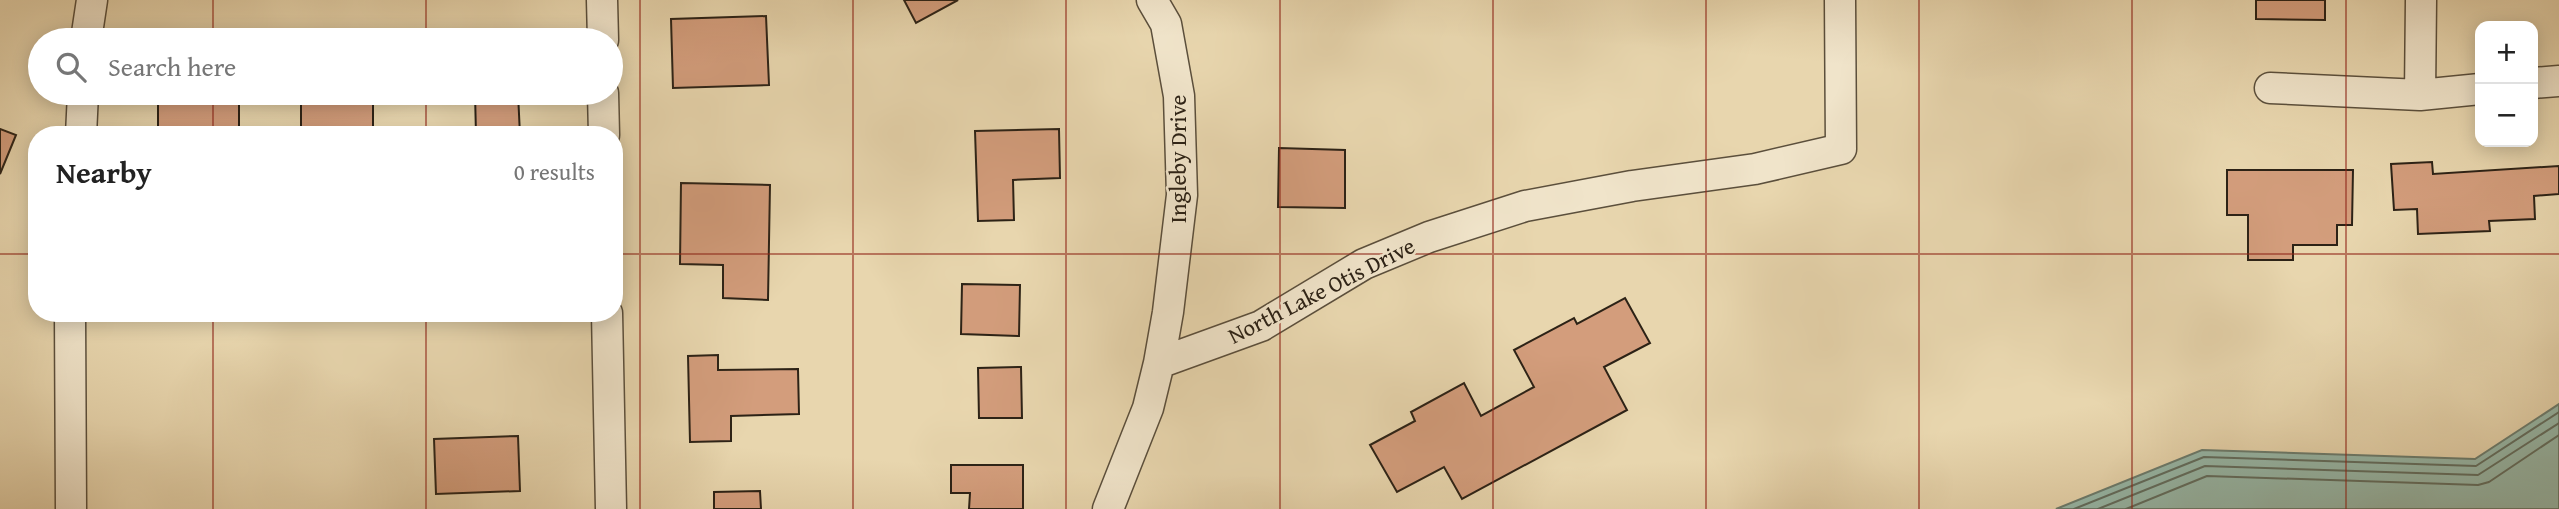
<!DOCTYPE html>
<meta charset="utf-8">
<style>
:root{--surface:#fff;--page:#f6f6f6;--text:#222;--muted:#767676;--line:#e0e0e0}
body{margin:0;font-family:"Gentium Book Plus",serif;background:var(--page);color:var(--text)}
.controls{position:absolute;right:21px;top:21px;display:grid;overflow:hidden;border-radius:14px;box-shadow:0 4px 18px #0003}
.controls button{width:63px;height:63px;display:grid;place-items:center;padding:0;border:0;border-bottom:2px solid var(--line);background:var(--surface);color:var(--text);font:35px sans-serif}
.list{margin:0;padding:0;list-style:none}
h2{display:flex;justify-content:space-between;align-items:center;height:91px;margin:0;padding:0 28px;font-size:30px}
h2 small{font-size:23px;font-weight:400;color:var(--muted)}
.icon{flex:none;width:38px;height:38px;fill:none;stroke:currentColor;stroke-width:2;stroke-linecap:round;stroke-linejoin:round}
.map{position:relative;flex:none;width:2559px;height:509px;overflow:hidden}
.search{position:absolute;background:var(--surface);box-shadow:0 4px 18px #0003;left:28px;top:28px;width:595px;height:77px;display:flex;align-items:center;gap:18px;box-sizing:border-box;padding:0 24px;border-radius:38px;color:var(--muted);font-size:26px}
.panel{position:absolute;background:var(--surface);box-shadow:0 4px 18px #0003;left:28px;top:126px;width:595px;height:196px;border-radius:28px}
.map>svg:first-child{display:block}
.water{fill:#97b9aa;stroke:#6c7d6f;stroke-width:2}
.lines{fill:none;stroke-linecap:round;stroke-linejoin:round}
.shore{stroke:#626e60;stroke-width:2}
.building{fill:#d39d7c;stroke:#2c2216;stroke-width:2}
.street-casing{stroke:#5b4f3c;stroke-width:33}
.street{stroke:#f0e4ca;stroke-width:30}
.grid{fill:none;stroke:#8f2418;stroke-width:2;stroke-opacity:0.55}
.labels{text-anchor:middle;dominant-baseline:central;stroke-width:5;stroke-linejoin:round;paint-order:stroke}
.street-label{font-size:23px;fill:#2c2216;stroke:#f0e4ca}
</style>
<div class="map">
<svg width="2559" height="509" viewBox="0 0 2559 509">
<rect width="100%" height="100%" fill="#e8d6ae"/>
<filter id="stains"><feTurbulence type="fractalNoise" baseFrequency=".00286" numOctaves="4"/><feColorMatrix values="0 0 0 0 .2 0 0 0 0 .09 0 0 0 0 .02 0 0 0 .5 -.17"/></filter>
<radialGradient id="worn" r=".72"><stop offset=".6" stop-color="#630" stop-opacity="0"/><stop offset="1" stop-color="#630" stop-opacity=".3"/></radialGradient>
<!-- water -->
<path class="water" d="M 2559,404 L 2559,509 L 2056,509 L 2202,450 L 2475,459 Z"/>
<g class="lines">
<!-- shore -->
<path class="shore" d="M 2074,509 L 2204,457 L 2476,466 L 2559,412
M 2098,509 L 2205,466 L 2478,475 L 2559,423
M 2126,509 L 2207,476 L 2478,485 L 2489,482 L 2559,435"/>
</g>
<!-- building -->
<path class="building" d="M 904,0 L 958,0 L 916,23 Z
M 2256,0 L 2325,0 L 2325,20 L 2256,19 Z
M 766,16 L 769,85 L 673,88 L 671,19 Z
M 158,93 L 239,93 L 239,135 L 158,135 Z
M 326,93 L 373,93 L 373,135 L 301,135 L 301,97 L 326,97 Z
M 475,93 L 518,93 L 520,135 L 476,135 Z
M 0,129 L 16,135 L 0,174 Z
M 1059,129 L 1060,178 L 1013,180 L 1014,220 L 978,221 L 975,131 Z
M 1279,148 L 1345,150 L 1345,208 L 1278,207 Z
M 2432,162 L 2433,174 L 2559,166 L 2559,194 L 2534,196 L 2535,219 L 2489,221 L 2490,231 L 2418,234 L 2417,209 L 2394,210 L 2391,164 Z
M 2227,170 L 2353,170 L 2352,225 L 2337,225 L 2337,245 L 2293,245 L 2293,260 L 2248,260 L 2248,215 L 2227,215 Z
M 681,183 L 770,185 L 768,300 L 723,298 L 723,265 L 680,264 Z
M 962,284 L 1020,285 L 1019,336 L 961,334 Z
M 1625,298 L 1650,343 L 1604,367 L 1627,410 L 1462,499 L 1444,467 L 1397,492 L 1370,445 L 1415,421 L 1411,412 L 1464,383 L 1481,416 L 1534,387 L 1514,350 L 1574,318 L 1577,324 Z
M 718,355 L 718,370 L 798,369 L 799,414 L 731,416 L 731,441 L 690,442 L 688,356 Z
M 1021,367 L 1022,418 L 979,418 L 978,368 Z
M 518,436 L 520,491 L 436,494 L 434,439 Z
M 951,465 L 1023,465 L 1023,509 L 969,509 L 970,493 L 951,493 Z
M 760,491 L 761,509 L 714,509 L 714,492 Z"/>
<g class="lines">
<!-- street casing -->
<g class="street-casing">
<path id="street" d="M 602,0 L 603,40
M 1152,0 L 1166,24 L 1179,96 L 1182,195 L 1168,312 L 1159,363
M 86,40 L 92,0
M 2533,83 L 2559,81
M 2270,88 L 2420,95 L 2480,89
M 603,93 L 604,135
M 2420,95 L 2421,0
M 81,135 L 83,93
M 70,313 L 71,509
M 607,313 L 611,509
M 1108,509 L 1148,408 L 1159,363 L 1261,326 L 1364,264 L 1429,237 L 1525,206 L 1632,186 L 1755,169 L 1841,149 L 1840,0"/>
</g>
<!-- street -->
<use href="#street" class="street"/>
</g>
<!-- grid -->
<path class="grid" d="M 213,0 L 213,40M 426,0 L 426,40M 640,0 L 640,509M 853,0 L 853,509M 1066,0 L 1066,509M 1280,0 L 1280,509M 1493,0 L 1493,509M 1706,0 L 1706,509M 1919,0 L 1919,509M 2132,0 L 2132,509M 2346,0 L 2346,509M 213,93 L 213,135M 426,93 L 426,135M 0,254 L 37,254M 614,254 L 2559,254M 213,313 L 213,509M 426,313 L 426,509"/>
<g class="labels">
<!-- street labels -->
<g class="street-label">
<text transform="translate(1177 159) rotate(-90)">Ingleby Drive</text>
<text transform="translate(1321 290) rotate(-27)">North Lake Otis Drive</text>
</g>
</g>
<rect width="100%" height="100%" filter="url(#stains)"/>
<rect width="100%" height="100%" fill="url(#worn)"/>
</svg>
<div class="controls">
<button>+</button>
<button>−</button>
</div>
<div class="search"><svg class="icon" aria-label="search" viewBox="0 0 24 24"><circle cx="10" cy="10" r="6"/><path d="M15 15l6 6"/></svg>Search here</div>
<section class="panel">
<h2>Nearby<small>0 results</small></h2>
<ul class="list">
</ul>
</section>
</div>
